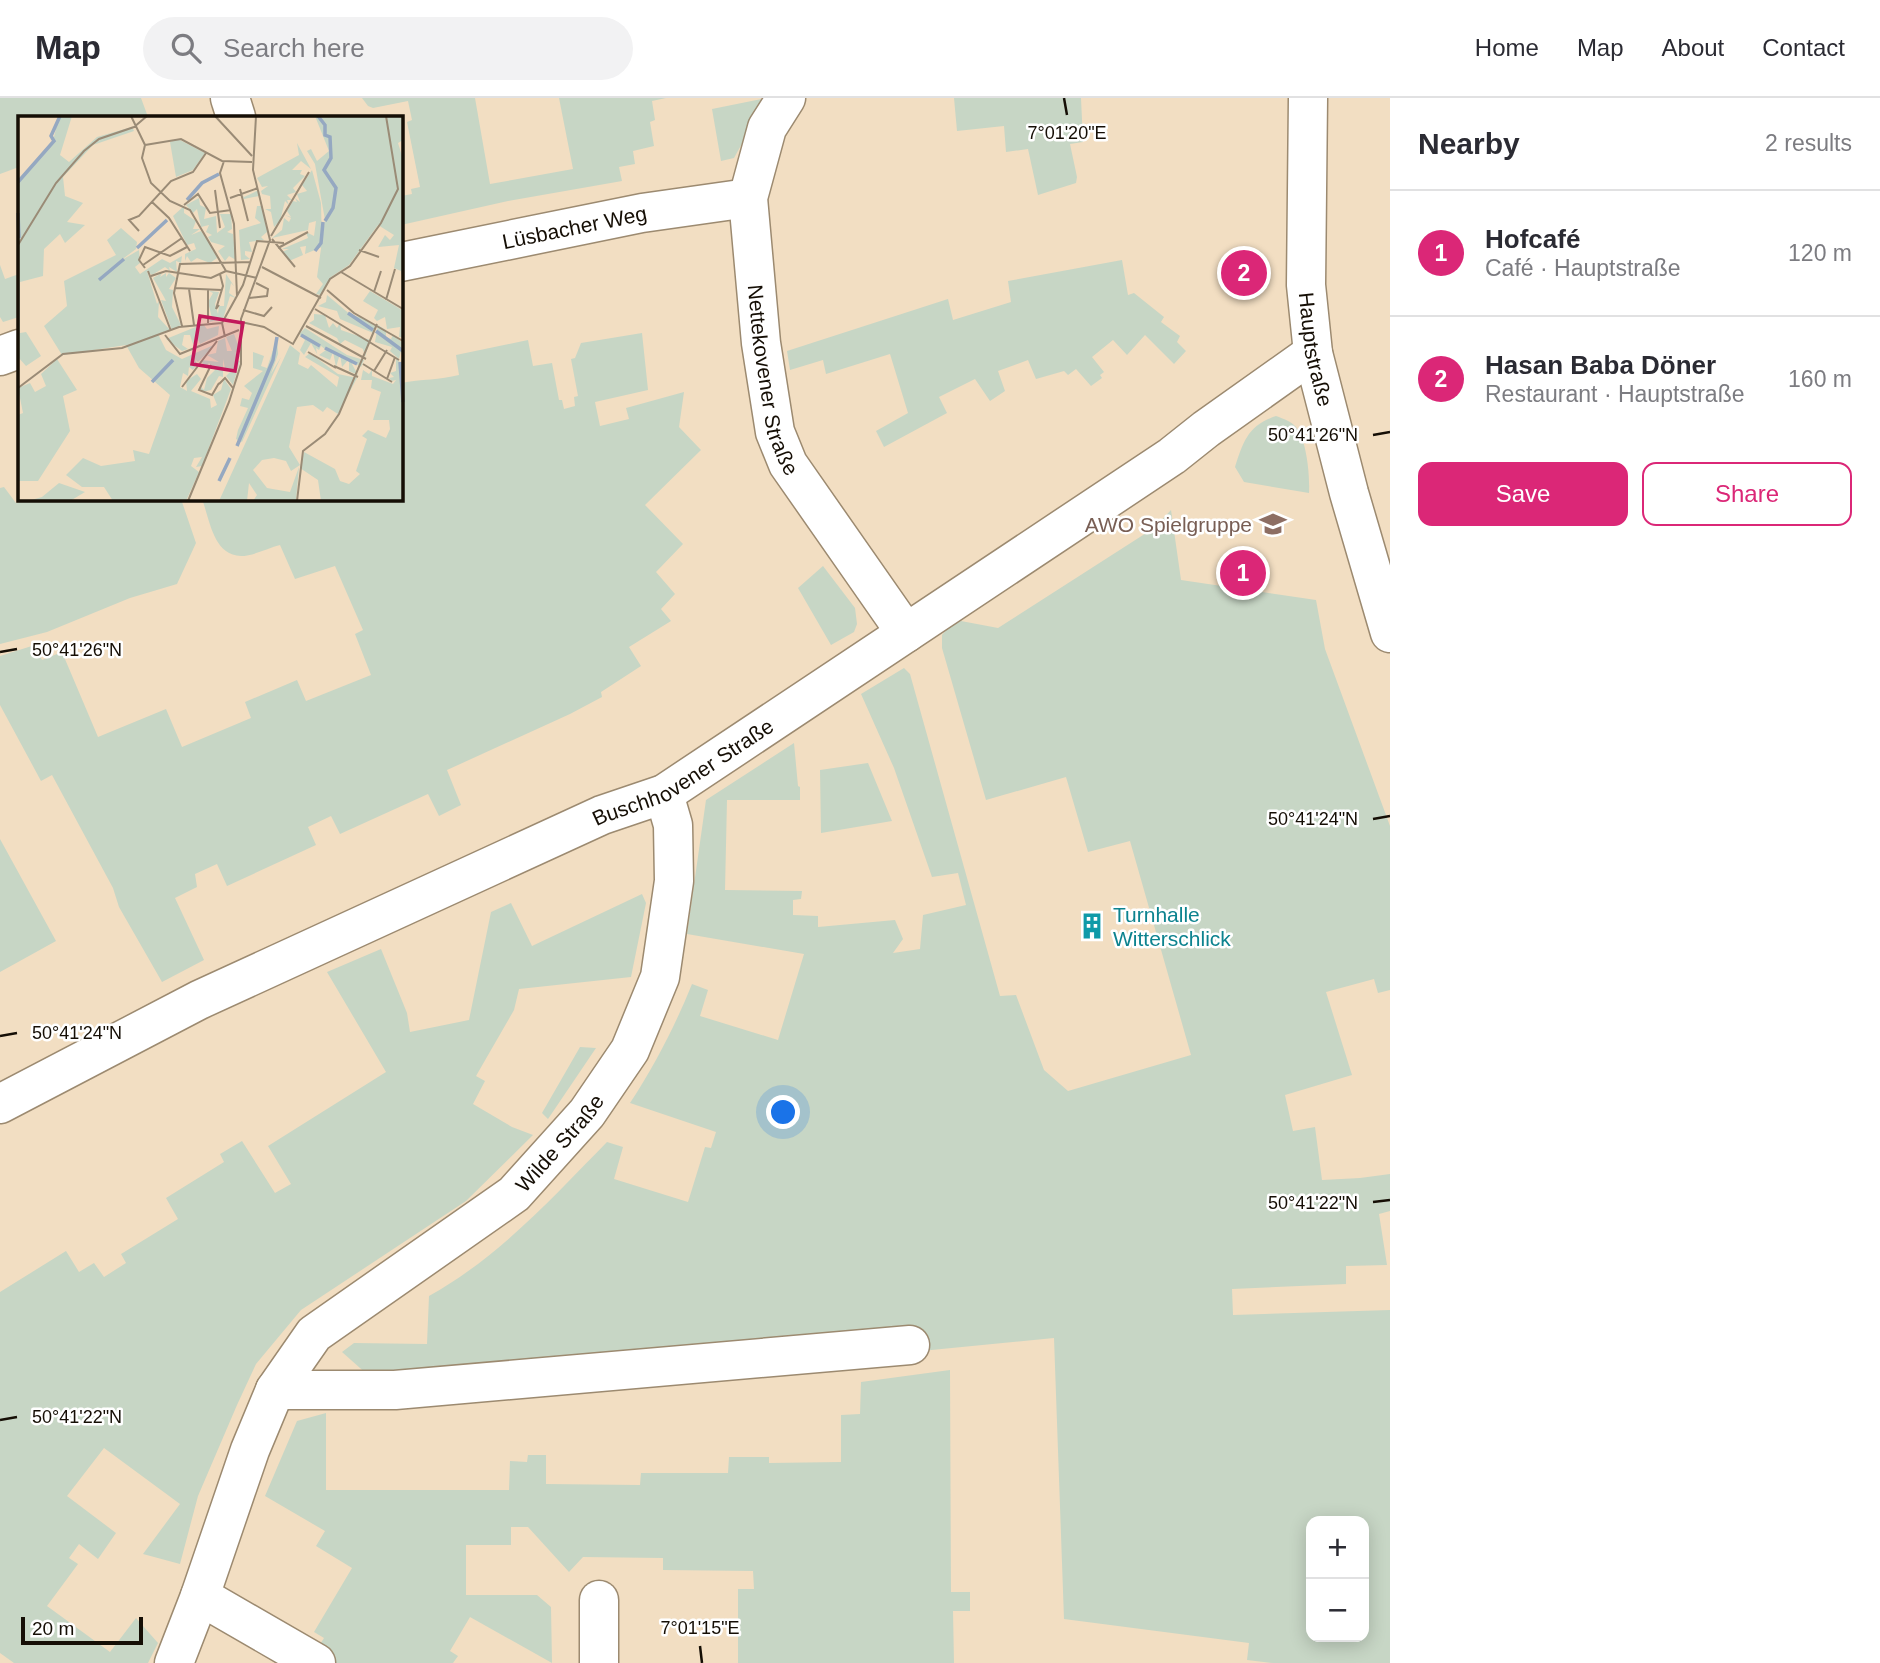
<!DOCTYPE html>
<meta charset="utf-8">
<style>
:root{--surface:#fff;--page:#f2f2f3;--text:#2b2b33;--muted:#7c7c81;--line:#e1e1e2;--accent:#db2777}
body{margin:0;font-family:Helvetica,sans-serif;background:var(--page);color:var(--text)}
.controls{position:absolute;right:21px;bottom:21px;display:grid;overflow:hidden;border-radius:14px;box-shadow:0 4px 18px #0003}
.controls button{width:63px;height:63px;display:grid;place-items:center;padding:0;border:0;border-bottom:2px solid var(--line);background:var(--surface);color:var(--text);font:35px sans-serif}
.scale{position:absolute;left:21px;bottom:18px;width:122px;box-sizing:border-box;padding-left:7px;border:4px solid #150e05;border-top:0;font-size:19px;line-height:24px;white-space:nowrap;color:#150e05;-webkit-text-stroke:5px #fff;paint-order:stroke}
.you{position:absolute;left:784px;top:1015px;width:24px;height:24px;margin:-18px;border:5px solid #fff;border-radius:50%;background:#1a73e8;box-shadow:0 0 0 10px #1a73e833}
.badge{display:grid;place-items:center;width:46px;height:46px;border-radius:50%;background:var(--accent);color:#fff;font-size:23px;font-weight:700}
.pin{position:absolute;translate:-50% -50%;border:4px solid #fff;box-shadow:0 2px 7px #0006}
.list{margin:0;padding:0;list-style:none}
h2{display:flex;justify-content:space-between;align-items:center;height:91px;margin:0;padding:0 28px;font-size:30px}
h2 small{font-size:23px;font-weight:400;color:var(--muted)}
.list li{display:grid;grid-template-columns:46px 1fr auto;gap:21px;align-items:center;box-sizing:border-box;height:126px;padding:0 28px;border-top:2px solid var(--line)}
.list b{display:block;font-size:26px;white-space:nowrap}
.list p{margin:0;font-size:23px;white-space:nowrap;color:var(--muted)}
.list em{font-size:23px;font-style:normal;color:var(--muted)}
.actions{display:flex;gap:14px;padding:21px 28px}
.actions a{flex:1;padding:16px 0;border:2px solid var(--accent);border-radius:14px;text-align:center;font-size:24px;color:var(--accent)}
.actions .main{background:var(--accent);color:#fff}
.icon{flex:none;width:38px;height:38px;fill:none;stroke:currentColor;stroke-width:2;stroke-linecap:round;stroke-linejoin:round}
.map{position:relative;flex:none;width:1390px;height:1565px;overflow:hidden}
header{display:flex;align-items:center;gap:42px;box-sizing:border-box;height:98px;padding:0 35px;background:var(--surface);border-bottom:2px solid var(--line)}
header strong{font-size:33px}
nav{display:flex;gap:38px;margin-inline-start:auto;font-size:24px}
.search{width:490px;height:63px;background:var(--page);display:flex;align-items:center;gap:18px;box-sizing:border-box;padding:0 24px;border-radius:38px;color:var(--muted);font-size:26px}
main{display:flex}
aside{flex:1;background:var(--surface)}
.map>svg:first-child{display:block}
.green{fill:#c7d6c5;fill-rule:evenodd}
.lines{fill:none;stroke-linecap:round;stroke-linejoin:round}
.minor-casing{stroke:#9c8a70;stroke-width:41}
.major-casing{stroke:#9c8a70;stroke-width:41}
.minor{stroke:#fff;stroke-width:38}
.major{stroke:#fff;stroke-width:38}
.ticks{fill:none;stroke:#150e05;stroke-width:2.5}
.labels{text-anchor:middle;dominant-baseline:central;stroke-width:5;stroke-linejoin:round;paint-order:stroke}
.street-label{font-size:21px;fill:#150e05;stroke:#fff}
.education-label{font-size:21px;fill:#785e54;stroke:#fff;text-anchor:end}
.culture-label{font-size:21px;fill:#0d838f;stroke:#fff;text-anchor:start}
.inset-river{fill:none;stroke:#95a8c1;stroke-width:3.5}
.inset-road{fill:none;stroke:#9a8b76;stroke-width:2}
.view{fill:#c2185b;fill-opacity:0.15;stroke:#c2185b;stroke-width:3.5}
.inset-edge{fill:none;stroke:#150e05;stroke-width:3.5}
.ticks-label{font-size:18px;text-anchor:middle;fill:#150e05;stroke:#fff;stroke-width:5;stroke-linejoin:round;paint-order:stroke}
</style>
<header>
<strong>Map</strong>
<div class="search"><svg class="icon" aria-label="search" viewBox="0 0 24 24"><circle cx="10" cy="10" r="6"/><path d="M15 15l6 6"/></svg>Search here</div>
<nav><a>Home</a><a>Map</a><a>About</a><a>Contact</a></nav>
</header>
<main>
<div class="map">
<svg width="1390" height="1565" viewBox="0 0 1390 1565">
<rect width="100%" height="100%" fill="#f2dec2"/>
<!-- green -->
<path class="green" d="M 0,0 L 141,0 L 148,19 L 19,19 L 19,69 L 0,76 Z
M 362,0 L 475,0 L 490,86 L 573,71 L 559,0 L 666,0 L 652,3 L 655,22 L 650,24 L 654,48 L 633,53 L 635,66 L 619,69 L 622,83 L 508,103 L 401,127 L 401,98 L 412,96 L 411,91 L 420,89 L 407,24 L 412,22 L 408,3 L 373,10 L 368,8 Z
M 767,0 L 734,60 L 721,63 L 712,11 Z
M 954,0 L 1081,0 L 1083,44 L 1070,46 L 1077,79 L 1076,85 L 1038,97 L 1028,51 L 1006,54 L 1004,28 L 957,33 Z
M 1122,162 L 1128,197 L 1134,195 L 1164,219 L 1161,224 L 1180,238 L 1177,244 L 1186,253 L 1174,266 L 1145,237 L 1127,257 L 1113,242 L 1092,259 L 1104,274 L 1100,277 L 1102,280 L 1091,288 L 1076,271 L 1068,277 L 1064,273 L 1036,281 L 1028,262 L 998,273 L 1005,293 L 990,303 L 975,281 L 939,299 L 947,315 L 884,349 L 876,333 L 908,315 L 890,256 L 826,276 L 823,262 L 790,272 L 787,253 L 948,201 L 953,222 L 1011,204 L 1008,183 Z
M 0,167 L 5,181 L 19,176 L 19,219 L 3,224 L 0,219 Z
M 642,235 L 648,292 L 595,304 L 600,328 L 629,321 L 626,310 L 684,294 L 679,329 L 701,352 L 645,407 L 683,446 L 656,474 L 675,496 L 661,511 L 671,523 L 629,549 L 641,568 L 601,594 L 602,599 L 570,616 L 447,672 L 461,707 L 439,718 L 428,696 L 340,736 L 331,718 L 308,729 L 316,747 L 227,788 L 217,766 L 195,776 L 197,789 L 175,800 L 204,862 L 162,884 L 119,809 L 113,790 L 52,677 L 41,683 L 0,607 L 0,558 L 35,547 L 42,562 L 62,554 L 98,639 L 166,611 L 182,649 L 251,620 L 245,604 L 297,582 L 306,603 L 371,577 L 355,536 L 363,532 L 335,468 L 295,481 L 280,447 C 268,450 253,458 241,458 C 213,457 210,422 202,401 L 401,401 L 401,285 C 421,281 440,282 459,277 L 456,257 L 528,242 L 533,268 L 552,265 L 559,302 L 562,302 L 564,311 L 575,308 L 574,299 L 578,298 L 571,261 L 575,260 L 581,245 Z
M 1276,318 C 1284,321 1291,323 1296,329 C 1307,343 1310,378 1309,395 L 1244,384 L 1235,369 C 1243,344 1248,327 1276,318 Z
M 4,389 L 16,405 L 29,401 L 181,401 L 196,445 L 177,486 L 130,500 L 47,534 L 0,546 L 0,390 Z
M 1171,412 L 1181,482 L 1316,502 L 1325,551 L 1390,728 L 1390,892 L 1378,895 L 1374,881 L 1326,894 L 1352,977 L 1285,997 L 1293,1033 L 1315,1029 L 1322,1082 L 1360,1080 L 1390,1076 L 1390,1113 L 1379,1116 L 1387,1167 L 1346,1168 L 1346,1186 L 1232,1191 L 1233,1217 L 1390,1212 L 1390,1565 L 1273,1565 L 1247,1562 L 1249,1545 L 1064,1521 L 1054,1240 L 911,1254 L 369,1278 L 342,1254 L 354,1245 L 427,1246 L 429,1198 C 499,1159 552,1100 607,1044 L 623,1049 L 614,1081 L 688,1104 L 705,1049 L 711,1050 L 716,1034 L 630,1005 C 655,967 675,928 692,886 L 708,892 L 700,918 L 778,942 L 804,856 L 687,836 L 706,702 L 794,645 L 798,688 L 800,689 L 800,702 L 727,702 L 725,792 L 802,793 L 801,801 L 793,802 L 793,817 L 818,818 L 818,829 L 895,822 L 903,841 L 893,855 L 920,851 L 923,817 L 966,807 L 958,775 L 932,779 L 894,670 L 861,596 L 904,570 L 910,576 L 1000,898 L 1016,897 L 1044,972 L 1068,993 L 1191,957 L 1130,743 L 1088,754 L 1066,679 L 986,702 L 942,550 L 942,537 L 949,529 L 961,523 L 998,530 L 1154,430 ZM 1311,1423 L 1364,1423 L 1364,1539 L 1311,1539 Z
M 823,468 L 855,510 L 857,526 L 854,534 L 831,547 L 798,490 Z
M 868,665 L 892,723 L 821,735 L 820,672 Z
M 0,741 L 56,843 L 0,874 Z
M 642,796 L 646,805 L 631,879 L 519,891 L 514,912 L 476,978 L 485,983 L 473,1006 L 512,1029 L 533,1037 L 466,1103 L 301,1212 L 256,1266 L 237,1307 L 198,1398 L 180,1466 L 143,1456 L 180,1406 L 104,1350 L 67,1398 L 116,1435 L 98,1461 L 79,1446 L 69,1460 L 78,1466 L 47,1508 L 110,1554 L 136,1520 L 158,1545 L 148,1565 L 14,1565 L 0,1555 L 0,1194 L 66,1153 L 79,1174 L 94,1165 L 104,1179 L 126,1165 L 121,1156 L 178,1121 L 166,1100 L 224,1064 L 220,1056 L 242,1043 L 275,1095 L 291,1086 L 268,1048 L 386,974 L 327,874 L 381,851 L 407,915 L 410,934 L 469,922 L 491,814 L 511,805 L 532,848 Z
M 580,949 L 596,950 L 548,1021 L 542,1015 Z
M 950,1272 L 951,1494 L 970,1494 L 970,1513 L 953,1513 L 954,1565 L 738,1565 L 738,1491 L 754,1491 L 753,1473 L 663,1472 L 663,1460 L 583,1459 L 569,1474 L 528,1429 L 511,1429 L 511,1447 L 466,1447 L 466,1497 L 537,1497 L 551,1509 L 552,1565 L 470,1519 L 450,1553 L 458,1558 L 453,1565 L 330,1565 L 314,1556 L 324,1540 L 314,1534 L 352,1470 L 316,1448 L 325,1433 L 265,1398 L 297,1323 L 326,1315 L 326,1392 L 509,1392 L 510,1363 L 527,1364 L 528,1357 L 546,1357 L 546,1386 L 640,1387 L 641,1375 L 728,1375 L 729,1359 L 769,1359 L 769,1365 L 841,1364 L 841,1317 L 860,1316 L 861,1284 Z"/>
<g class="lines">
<!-- minor casing -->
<g class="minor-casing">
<g id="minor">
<path d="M 230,0 L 236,19"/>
<path id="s1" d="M 786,0 L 767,30 L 748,100 L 761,245 L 775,334 L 788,366 L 906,535"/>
<path id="s2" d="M 401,164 L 642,115 L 748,100"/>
<path d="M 0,258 L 19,251"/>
<path id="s3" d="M 0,1006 L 199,902 L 602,717 L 664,696 L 1172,358 L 1206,331 L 1313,255"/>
<path d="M 275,1292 L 395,1292 L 910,1247"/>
<path d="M 200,1498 L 316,1565"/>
<path id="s4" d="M 174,1565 L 200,1498 L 250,1352 L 275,1292 L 314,1236 L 514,1096 L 587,1015 L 630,952 L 660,879 L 674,783 L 673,727 L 664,696"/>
<path d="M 599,1565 L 599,1502"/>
</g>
</g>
<!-- major casing -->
<g class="major-casing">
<g id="major">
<path id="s5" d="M 1308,0 L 1306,187 L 1313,255 L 1349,395 L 1390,535"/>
</g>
</g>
<!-- minor -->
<use href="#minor" class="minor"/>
<!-- major -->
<use href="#major" class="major"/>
</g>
<!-- ticks -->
<path class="ticks" d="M 1064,0 L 1067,17M 1373,337 L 1390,334M 0,554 L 17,551M 1373,721 L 1390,718M 0,938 L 17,935M 1373,1104 L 1390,1102M 0,1322 L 17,1319M 700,1548 L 702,1565"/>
<!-- icons -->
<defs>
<g id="school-bare" transform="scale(2.1)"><path d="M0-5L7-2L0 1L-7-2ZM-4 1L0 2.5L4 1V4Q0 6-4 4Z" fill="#8d6e63" stroke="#fff" stroke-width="2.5" paint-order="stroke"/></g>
<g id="building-bare" transform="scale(2.1)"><path d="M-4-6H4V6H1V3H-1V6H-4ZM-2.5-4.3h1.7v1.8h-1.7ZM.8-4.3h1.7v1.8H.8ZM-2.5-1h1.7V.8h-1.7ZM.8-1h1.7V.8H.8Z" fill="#0f9aa8" stroke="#fff" stroke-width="2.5" paint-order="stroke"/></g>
</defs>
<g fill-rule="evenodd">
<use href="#school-bare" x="1273" y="426"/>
<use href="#building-bare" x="1092" y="828"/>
</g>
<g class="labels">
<!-- street labels -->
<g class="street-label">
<text stroke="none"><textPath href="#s2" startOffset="177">Lüsbacher Weg</textPath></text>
<text stroke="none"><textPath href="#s5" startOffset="252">Hauptstraße</textPath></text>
<text stroke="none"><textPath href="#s1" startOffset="292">Nettekovener Straße</textPath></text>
<text stroke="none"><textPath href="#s3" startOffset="760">Buschhovener Straße</textPath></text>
<text stroke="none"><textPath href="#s4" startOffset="672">Wilde Straße</textPath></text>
</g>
<!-- education labels -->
<g class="education-label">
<text x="1252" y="426">AWO Spielgruppe</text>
</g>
<!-- culture labels -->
<g class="culture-label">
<text x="1113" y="816">Turnhalle<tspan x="1113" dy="24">Witterschlick</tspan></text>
</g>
</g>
<!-- overview -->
<g transform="translate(18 18)">
<rect width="385" height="385" fill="#f2dec2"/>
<path d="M 41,0 L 54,0 L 42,39 L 51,46 L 79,21 L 114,11 L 116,15 L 75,29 L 45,61 L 47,80 L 65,87 L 49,106 L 67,109 L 47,127 L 42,118 L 26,133 L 25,160 L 2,166 L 2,217 L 8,216 L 23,240 L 8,250 L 0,241 L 0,65 L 35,25 ZM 297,0 L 385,0 L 385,24 L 380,27 L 385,43 L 385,165 L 383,155 L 376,152 L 381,129 L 360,131 L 367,119 L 372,124 L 376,119 L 360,109 L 331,149 L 313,161 L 303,179 L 298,178 L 305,168 L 299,161 L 307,104 L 297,48 L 289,35 L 293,33 L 299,45 L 311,35 ZM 160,23 L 187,37 L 175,54 L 158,61 L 152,26 ZM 279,27 L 293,53 L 283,45 L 274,54 L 284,54 L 282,58 L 287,60 L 275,72 L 278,76 L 269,79 L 274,84 L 269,84 L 271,89 L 267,85 L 262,105 L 256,111 L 253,96 L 247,93 L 253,93 L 252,80 L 244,78 L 243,75 L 250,70 L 244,71 L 239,62 L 281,39 ZM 294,54 L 303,87 L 304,131 L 287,138 L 288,130 L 282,131 L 285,139 L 271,145 L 264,136 L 271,133 L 264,133 L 290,122 L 288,116 L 296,120 L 298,105 L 291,107 L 290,114 L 254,122 L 264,114 L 266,102 L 271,106 L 273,102 L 267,99 L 273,101 L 269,95 L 275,85 L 279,86 L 277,82 L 282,86 L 279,78 L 289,75 L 284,69 ZM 241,74 L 251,123 L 249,116 L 243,121 L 246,124 L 231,126 L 234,136 L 227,135 L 227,139 L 232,143 L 223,144 L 221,114 L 243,107 L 237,102 L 239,90 L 243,90 L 241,80 L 226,83 L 224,78 L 226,81 ZM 181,82 L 182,89 L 188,92 L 186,103 L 198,100 L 199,117 L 207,111 L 202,98 L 213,98 L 214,113 L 209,116 L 215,118 L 218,144 L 211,140 L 207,145 L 200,135 L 207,130 L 193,126 L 190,121 L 194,119 L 188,116 L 191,109 L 183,111 L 179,93 L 175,97 L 168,89 ZM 166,90 L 166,97 L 178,105 L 175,113 L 182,113 L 173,119 L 183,115 L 195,132 L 199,142 L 192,147 L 179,142 L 173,146 L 169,140 L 167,145 L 167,138 L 178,133 L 176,127 L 169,129 L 155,100 ZM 103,112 L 119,126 L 118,133 L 102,145 L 121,134 L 122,147 L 117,151 L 122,158 L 144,143 L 152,147 L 164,140 L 163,147 L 158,145 L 159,156 L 151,151 L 152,155 L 147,151 L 134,159 L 129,155 L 139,188 L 141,185 L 140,201 L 152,214 L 140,218 L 148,234 L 164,243 L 198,228 L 180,246 L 177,243 L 179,248 L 175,254 L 171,251 L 170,260 L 165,257 L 162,271 L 169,275 L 168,265 L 179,258 L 183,263 L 173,275 L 192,283 L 193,292 L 199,289 L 195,279 L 203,274 L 206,263 L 213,273 L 184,350 L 178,351 L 184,341 L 176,342 L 173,350 L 181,356 L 168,385 L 95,385 L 86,371 L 64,371 L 48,359 L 65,342 L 83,350 L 117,345 L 115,334 L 131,338 L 152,279 L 121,252 L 108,229 L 44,239 L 26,210 L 49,190 L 46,165 L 98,139 L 89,124 ZM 144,157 L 142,161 L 148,157 L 148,161 L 151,157 L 158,162 L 151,173 L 155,174 L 154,191 L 163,209 L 154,214 L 143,184 L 148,185 L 146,181 L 135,162 ZM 208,158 L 216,170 L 213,167 L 211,177 L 218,182 L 212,180 L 205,203 L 191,206 L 194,202 L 190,186 L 195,177 L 191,175 L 201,176 L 197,188 L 200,198 L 201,190 L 206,190 ZM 352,175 L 384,194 L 385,221 L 381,221 L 382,211 L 369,213 L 367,201 L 359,205 L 356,202 L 360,194 L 345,185 ZM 309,179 L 334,200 L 344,201 L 358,211 L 355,217 L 322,203 L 319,195 L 300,190 L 308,186 ZM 296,198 L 307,199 L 311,212 L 315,207 L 319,212 L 322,207 L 323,214 L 352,224 L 347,241 L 345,233 L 327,224 L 322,228 L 319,222 L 291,207 L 296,204 ZM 185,208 L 189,213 L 201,210 L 200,219 L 182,228 L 178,218 L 179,226 L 175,228 L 172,219 L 166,219 L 164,229 L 170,233 L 164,235 L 148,223 ZM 360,209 L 368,214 L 368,221 L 373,223 L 375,219 L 385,227 L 381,243 L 372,235 L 374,231 L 357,226 ZM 287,212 L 329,239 L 346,244 L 343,251 L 335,246 L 334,248 L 340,259 L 331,255 L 331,243 L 324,251 L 322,238 L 318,251 L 315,236 L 312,244 L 301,239 L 308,234 L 303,230 L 301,234 L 298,232 L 299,238 L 293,227 L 286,239 L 282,234 L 287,224 L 281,218 ZM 216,218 L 222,234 L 217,237 L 222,240 L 218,244 L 222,245 L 215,269 L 208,260 L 213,255 L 207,252 L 205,243 L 205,261 L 201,260 L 193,274 L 184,276 L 182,270 L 186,274 L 189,262 L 197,254 L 191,247 L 187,252 L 183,244 L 201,246 L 189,239 L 198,237 L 200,225 L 207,222 L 209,235 L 214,235 L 208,221 ZM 259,222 L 260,238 L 253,258 L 263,241 L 224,326 L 218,323 L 220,314 L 230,292 L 222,290 L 224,282 L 231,284 L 234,277 L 226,270 L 245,255 L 235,252 L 235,236 L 246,240 L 243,250 L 249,252 ZM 272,229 L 282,237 L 280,248 L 290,253 L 293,249 L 319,271 L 321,261 L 287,241 L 292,237 L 320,258 L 339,262 L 320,298 L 309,291 L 305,296 L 295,289 L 279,291 L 271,331 L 282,349 L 273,355 L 268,345 L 256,342 L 244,344 L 235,354 L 249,372 L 272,376 L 281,351 L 278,385 L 235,385 L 239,379 L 231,367 L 229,385 L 201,385 ZM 385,239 L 385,385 L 303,385 L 300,364 L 282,352 L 286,336 L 317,353 L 322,365 L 331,368 L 342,358 L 338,355 L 349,323 L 344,320 L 350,314 L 368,322 L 372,313 L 371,304 L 355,304 L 363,276 L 353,272 L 354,264 L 343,264 L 345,254 L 351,258 L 354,254 L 354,260 L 375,268 L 378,264 L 374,265 L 371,262 L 376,261 L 372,257 L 378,255 L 378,243 L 383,247 ZM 39,243 L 59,274 L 45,280 L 52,315 L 20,365 L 1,365 L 0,374 L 0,299 L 5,297 L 0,272 L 12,267 L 17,276 L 28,270 L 23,258 ZM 41,367 L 67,376 L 52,385 L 10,385 L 24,381 Z" fill="#c7d6c5"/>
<path class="inset-river" d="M 300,0 L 307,9 L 307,19 L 312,21 L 313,42 L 306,54 L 318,72 L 315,92 L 307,105M 0,66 L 36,25 L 33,20 L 42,0M 169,84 L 184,67 L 201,58M 0,97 L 1,122M 119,132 L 149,104M 297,135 L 303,127 L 305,106M 81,164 L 106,143M 330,197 L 355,214M 358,215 L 385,235M 283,219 L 302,230M 307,232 L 339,248M 382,246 L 385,286M 134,266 L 155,244M 219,330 L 255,244 L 259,221M 201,365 L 212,342"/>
<path class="inset-road" d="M 113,0 L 127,29M 197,0 L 234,40M 127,29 L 124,42 L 133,67 L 152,85 L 172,94 L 208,155M 127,29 L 163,23 L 204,45 L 234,46M 206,45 L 202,57 L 216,108 L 219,180M 222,73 L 230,105M 197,74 L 202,112M 212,82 L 240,72M 134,86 L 151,102 L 172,135M 166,89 L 180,78 L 192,97 L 213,94M 121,115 L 111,104 L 121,100 L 153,65 L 175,56 L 188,37M 253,120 L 291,56M 254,123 L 277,151M 0,129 L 38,67 L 66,35 L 81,23 L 116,11 L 129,0M 260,132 L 290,116M 341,134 L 361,141M 125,149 L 164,122M 244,151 L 303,182M 127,152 L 121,144 L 127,131 L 152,140 L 169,131M 130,155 L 153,215M 208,155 L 239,162M 323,156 L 385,193M 133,160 L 148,155 L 193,162 L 208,155M 157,172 L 204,174M 171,173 L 176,209M 309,174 L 336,197 L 385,225M 356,176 L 363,155M 231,182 L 249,180 L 250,173 L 238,167M 368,184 L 377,153M 201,189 L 198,193 L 205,170 L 202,158M 297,193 L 381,244M 225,194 L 246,200 L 254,191M 223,206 L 246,211 L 275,228 L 312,163 L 332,150 L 363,107 L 380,73 L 368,0M 190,207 L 190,174M 164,210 L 156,177 L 162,148 L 233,146M 288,210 L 348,243M 147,219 L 162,238 L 221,214M 207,221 L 204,207 L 225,169 L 239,125 L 266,127M 290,236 L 318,252M 345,248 L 374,266M 193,249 L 181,274 L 194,279 L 201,267M 316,250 L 340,261M 356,255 L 369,234M 369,263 L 377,241M 201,268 L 207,262 L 215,272M 164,271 L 199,225M 0,272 L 45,238 L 104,232 L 161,211 L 204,207M 170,385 L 211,286 L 223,248 L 223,203 L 252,124 L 235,54 L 238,0M 279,385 L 285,335 L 307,318 L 321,298 L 359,208"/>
<path class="view" d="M 182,200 L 225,207 L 217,255 L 174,248 Z"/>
<rect width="385" height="385" class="inset-edge"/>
</g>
<g class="ticks-label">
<text x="1067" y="41">7°01'20"E</text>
<text x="1313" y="343">50°41'26"N</text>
<text x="77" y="558">50°41'26"N</text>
<text x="1313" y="727">50°41'24"N</text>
<text x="77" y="941">50°41'24"N</text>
<text x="1313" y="1111">50°41'22"N</text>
<text x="77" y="1325">50°41'22"N</text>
<text x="700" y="1536">7°01'15"E</text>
</g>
</svg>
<div class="controls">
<button>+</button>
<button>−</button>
</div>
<div class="scale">20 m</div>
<div class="you"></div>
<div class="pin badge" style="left:1243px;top:475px">1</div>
<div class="pin badge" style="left:1244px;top:175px">2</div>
</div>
<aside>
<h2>Nearby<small>2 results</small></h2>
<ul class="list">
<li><span class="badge">1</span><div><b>Hofcafé</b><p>Café · Hauptstraße</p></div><em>120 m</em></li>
<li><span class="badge">2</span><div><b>Hasan Baba Döner</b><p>Restaurant · Hauptstraße</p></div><em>160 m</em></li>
</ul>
<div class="actions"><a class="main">Save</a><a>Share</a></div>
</aside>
</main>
